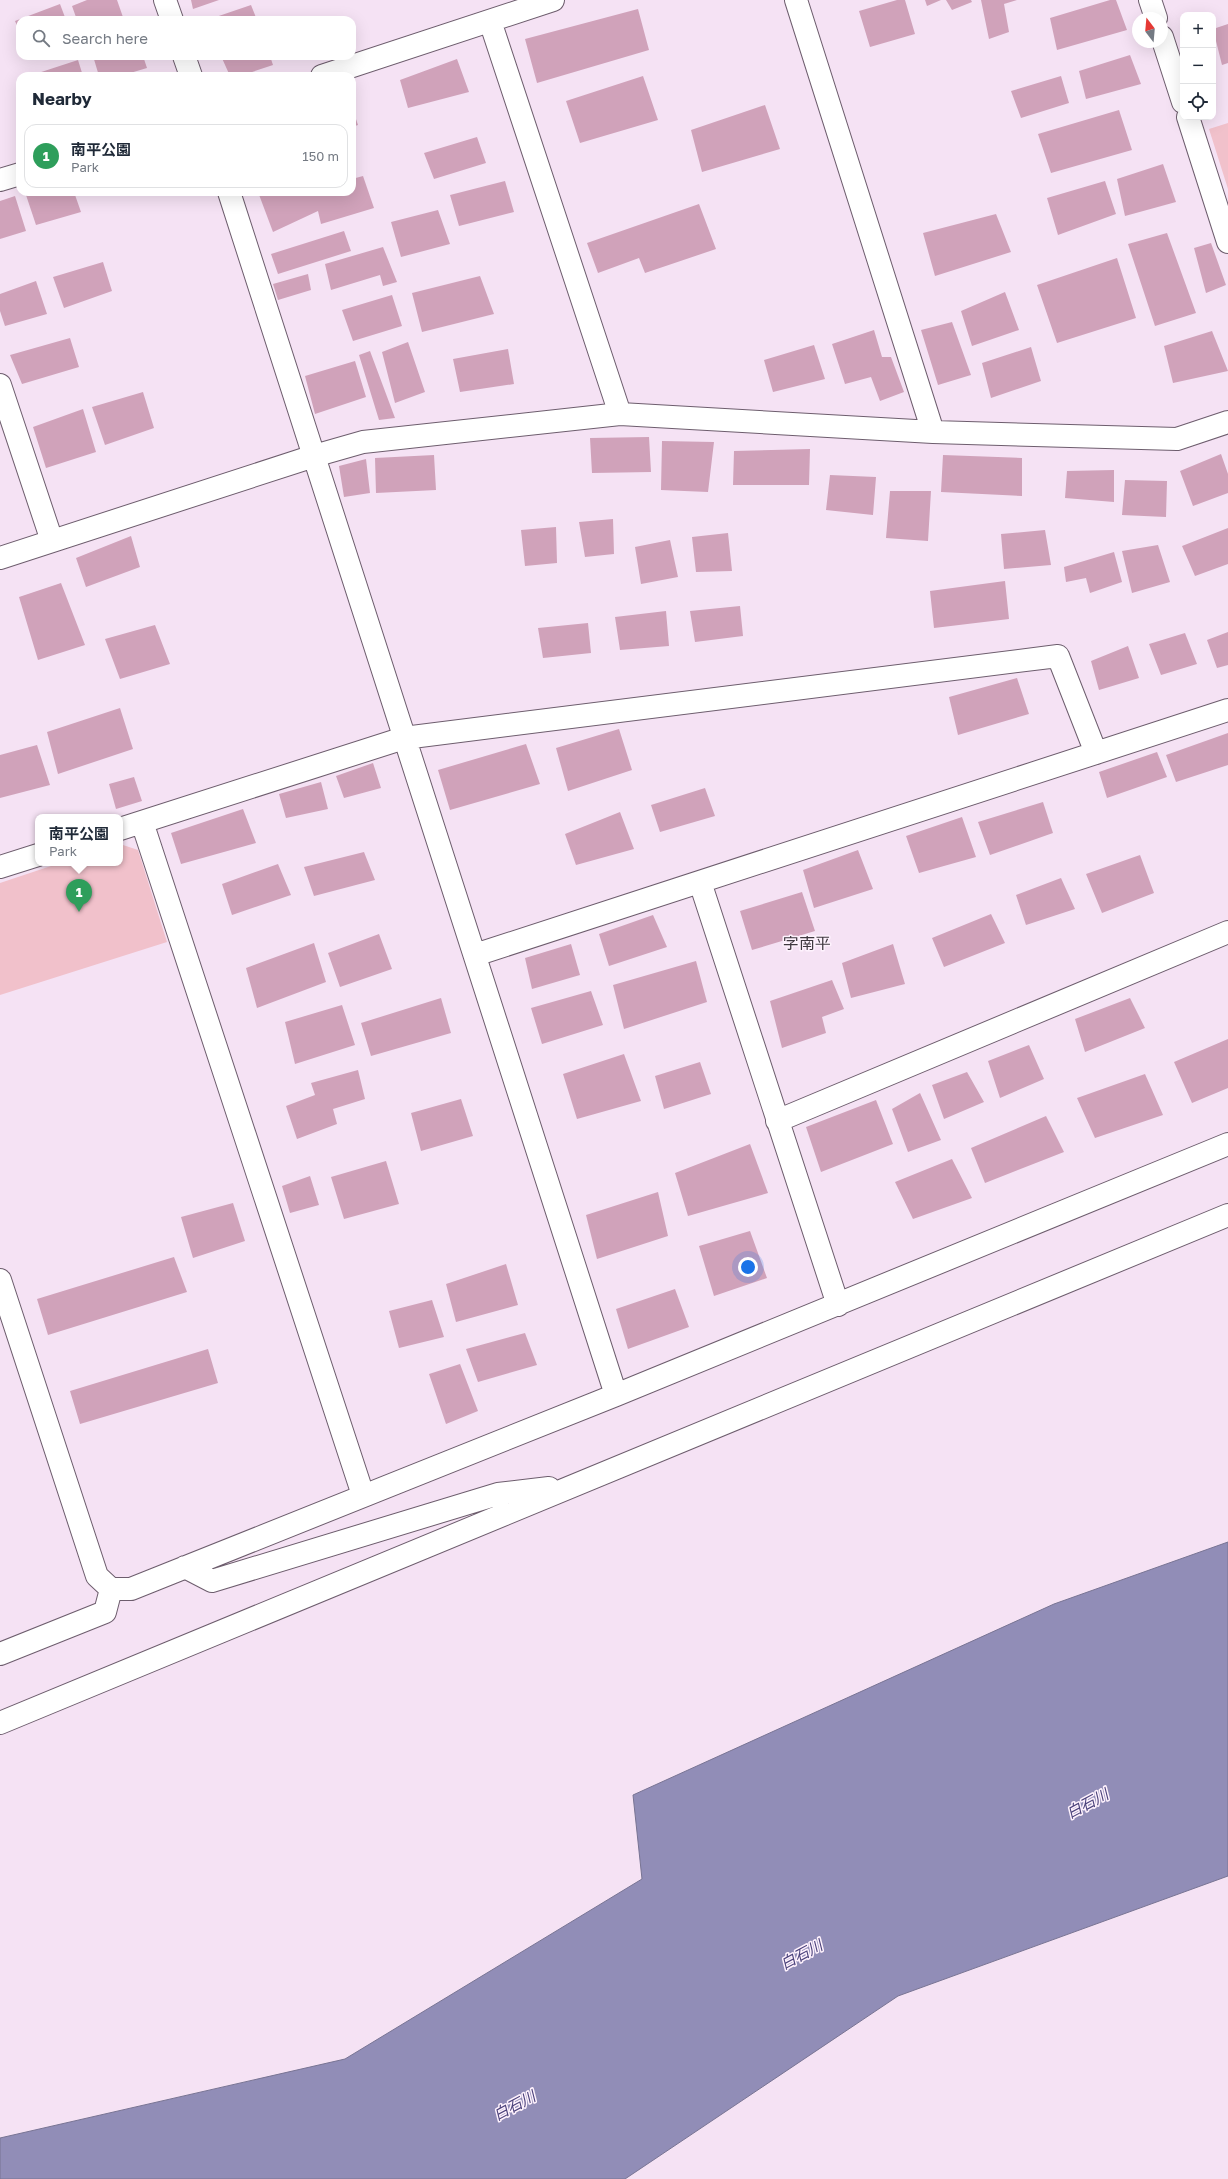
<!DOCTYPE html>
<meta charset="utf-8">
<style>
:root{--surface:#fff;--page:#f2f2f3;--text:#1f2937;--muted:#747a83;--line:#e0e1e3;--accent:#db2777}
body{margin:0;font-family:"Golos Text","Noto Sans JP",sans-serif;background:var(--page);color:var(--text)}
.controls{position:absolute;right:12px;top:12px;display:grid;overflow:hidden;border-radius:8px;box-shadow:0 4px 16px #0002}
.controls button{width:36px;height:36px;display:grid;place-items:center;padding:0;border:0;border-bottom:1px solid var(--line);background:var(--surface);color:var(--text);font:20px sans-serif}
.compass{position:absolute;left:1132px;top:12px;width:36px;height:36px;border-radius:50%;background:var(--surface);box-shadow:0 4px 16px #0002;rotate:344deg}
.you{position:absolute;left:748px;top:1267px;width:14px;height:14px;margin:-10px;border:3px solid #fff;border-radius:50%;background:#1a73e8;box-shadow:0 0 0 6px #1a73e833}
.badge{display:grid;place-items:center;width:26px;height:26px;border-radius:50%;background:var(--accent);color:#fff;font-size:13px;font-weight:700}
.pin{position:absolute;translate:-50% -33px;filter:drop-shadow(0 1px 2px #0008)}
.pin::after{content:'';position:absolute;top:21px;width:14px;height:12px;background:inherit;clip-path:polygon(0 0,100% 0,50% 100%)}
.popup{position:absolute;left:35px;top:814px;width:88px;height:52px;box-sizing:border-box;display:grid;place-content:center;border-radius:8px;background:var(--surface);filter:drop-shadow(0 1px 3px #0005);font-size:13px;white-space:nowrap;color:var(--muted)}
.popup b{font-size:15px;color:var(--text)}
.popup::after{content:'';position:absolute;left:50%;top:100%;margin-left:-8px;border:8px solid transparent;border-top-color:var(--surface)}
.list{margin:0;padding:0;list-style:none}
h2{display:flex;justify-content:space-between;align-items:center;height:52px;margin:0;padding:0 16px;font-size:17px}
h2 small{font-size:13px;font-weight:400;color:var(--muted)}
.list li{display:grid;grid-template-columns:26px 1fr auto;gap:12px;align-items:center;box-sizing:border-box;height:64px;margin:0 8px 8px;padding:0 8px;border:1px solid var(--line);border-radius:12px}
.list b{display:block;font-size:15px;white-space:nowrap}
.list p{margin:0;font-size:13px;white-space:nowrap;color:var(--muted)}
.list em{font-size:13px;font-style:normal;color:var(--muted)}
.icon{flex:none;width:22px;height:22px;fill:none;stroke:currentColor;stroke-width:2;stroke-linecap:round;stroke-linejoin:round}
.map{position:relative;flex:none;width:1228px;height:2179px;overflow:hidden}
.search{position:absolute;background:var(--surface);box-shadow:0 4px 16px #0002;left:16px;top:16px;width:340px;height:44px;display:flex;align-items:center;gap:10px;box-sizing:border-box;padding:0 14px;border-radius:12px;color:var(--muted);font-size:15px}
.panel{position:absolute;background:var(--surface);box-shadow:0 4px 16px #0002;left:16px;top:72px;width:340px;height:124px;border-radius:12px}
.map>svg:first-child{display:block}
.green{fill:#f1c1cb}
.water{fill:#918db7;stroke:#787493}
.building{fill:#d0a2ba}
.lines{fill:none;stroke-linecap:round;stroke-linejoin:round}
.street-casing{stroke:#6d5d6d;stroke-width:24}
.street{stroke:#fff;stroke-width:22}
.labels{text-anchor:middle;dominant-baseline:central;stroke-width:3;stroke-linejoin:round;paint-order:stroke}
.water-label{font-size:15px;font-style:italic;fill:#4b427b;stroke:#fef2fd}
.quarter-label{font-size:16px;fill:#3f383f;stroke:#fef2fd}
</style>
<div class="map">
<svg width="1228" height="2179" viewBox="0 0 1228 2179">
<rect width="100%" height="100%" fill="#f5e2f4"/>
<!-- green -->
<path class="green" d="M 1228,123 L 1228,189 L 1209,129 Z
M 120,844 L 138,850 L 167,942 L 0,995 L 0,883 L 60,863 L 120,863 Z"/>
<!-- water -->
<path class="water" d="M 1228,1542 L 1228,1876 L 898,1996 L 625,2179 L 0,2179 L 0,2138 L 345,2059 L 642,1879 L 633,1795 L 1054,1604 Z"/>
<!-- building -->
<path class="building" d="M 87,0 L 117,0 L 124,20 L 77,20 L 72,6 Z
M 191,0 L 219,0 L 193,9 Z
M 897,0 L 905,0 L 915,34 L 870,47 L 859,11 Z
M 925,0 L 941,0 L 927,6 Z
M 946,0 L 971,0 L 972,2 L 952,10 Z
M 981,0 L 1017,0 L 1004,4 L 1009,32 L 989,39 Z
M 1110,0 L 1116,0 L 1127,30 L 1057,50 L 1050,18 Z
M 60,4 L 66,20 L 20,20 L 20,32 L 15,21 Z
M 251,5 L 257,20 L 207,20 Z
M 638,9 L 649,50 L 537,83 L 525,39 Z
M 1228,24 L 1228,63 L 1222,65 L 1213,29 Z
M 1130,55 L 1141,84 L 1086,99 L 1079,71 Z
M 93,56 L 143,56 L 147,68 L 120,76 L 99,76 Z
M 221,56 L 270,56 L 273,65 L 240,76 L 230,76 Z
M 457,59 L 469,92 L 408,108 L 400,80 Z
M 78,60 L 83,76 L 29,76 Z
M 643,76 L 658,120 L 580,143 L 566,101 Z
M 1061,76 L 1069,103 L 1021,118 L 1011,91 Z
M 765,105 L 780,149 L 702,172 L 691,130 Z
M 352,107 L 358,125 L 352,127 Z
M 1119,110 L 1132,150 L 1051,173 L 1038,134 Z
M 477,137 L 486,163 L 434,179 L 424,153 Z
M 1163,164 L 1176,202 L 1125,216 L 1117,179 Z
M 363,176 L 374,208 L 321,224 L 318,211 L 273,232 L 258,192 L 352,192 L 352,179 Z
M 505,181 L 514,212 L 459,226 L 450,195 Z
M 1105,181 L 1116,214 L 1058,235 L 1047,198 Z
M 25,192 L 74,192 L 81,212 L 36,225 Z
M 15,196 L 26,231 L 0,239 L 0,201 Z
M 699,204 L 716,249 L 645,273 L 639,258 L 598,273 L 587,243 Z
M 438,210 L 450,244 L 401,257 L 391,222 Z
M 996,214 L 1011,252 L 935,276 L 923,233 Z
M 344,231 L 351,251 L 278,274 L 271,254 Z
M 1167,233 L 1196,313 L 1155,326 L 1128,244 Z
M 1211,243 L 1226,285 L 1206,293 L 1194,248 Z
M 383,247 L 397,282 L 383,286 L 380,275 L 331,290 L 325,264 Z
M 1117,258 L 1136,318 L 1057,343 L 1037,285 Z
M 103,262 L 112,291 L 64,308 L 53,277 Z
M 308,274 L 311,290 L 278,300 L 273,284 Z
M 480,276 L 494,314 L 422,332 L 412,293 Z
M 36,281 L 47,314 L 5,326 L 0,311 L 0,294 Z
M 1005,292 L 1019,330 L 972,346 L 961,311 Z
M 392,295 L 402,326 L 353,341 L 342,310 Z
M 952,322 L 971,375 L 938,385 L 921,330 Z
M 874,330 L 882,357 L 891,357 L 904,392 L 880,401 L 871,377 L 845,384 L 832,344 Z
M 1212,331 L 1228,371 L 1173,383 L 1164,346 Z
M 70,338 L 79,367 L 22,384 L 10,355 Z
M 408,342 L 425,392 L 395,403 L 382,352 Z
M 814,345 L 825,379 L 773,392 L 764,360 Z
M 1031,347 L 1041,381 L 991,398 L 982,363 Z
M 508,349 L 514,384 L 460,392 L 453,359 Z
M 370,351 L 395,418 L 379,420 L 359,355 Z
M 355,361 L 366,397 L 315,414 L 305,376 Z
M 143,392 L 154,428 L 105,445 L 92,407 Z
M 83,409 L 96,452 L 46,468 L 33,427 Z
M 649,437 L 651,472 L 592,473 L 590,438 Z
M 662,441 L 714,442 L 708,492 L 661,490 Z
M 810,449 L 809,485 L 733,485 L 734,451 Z
M 1221,454 L 1228,474 L 1228,493 L 1193,506 L 1180,471 Z
M 434,455 L 436,490 L 376,493 L 375,458 Z
M 943,455 L 1022,458 L 1022,496 L 941,492 Z
M 366,459 L 370,493 L 344,497 L 339,466 Z
M 1114,470 L 1114,502 L 1065,498 L 1067,471 Z
M 830,475 L 876,477 L 873,515 L 826,510 Z
M 1125,480 L 1167,481 L 1166,517 L 1122,515 Z
M 890,491 L 931,491 L 928,541 L 886,538 Z
M 613,519 L 614,554 L 585,557 L 579,522 Z
M 556,527 L 557,563 L 525,566 L 521,530 Z
M 1228,528 L 1228,564 L 1195,576 L 1182,546 Z
M 1045,530 L 1051,565 L 1004,569 L 1001,534 Z
M 728,533 L 732,571 L 696,572 L 692,537 Z
M 131,536 L 140,567 L 86,587 L 76,558 Z
M 670,540 L 678,577 L 641,584 L 635,547 Z
M 1158,545 L 1170,582 L 1132,593 L 1122,551 Z
M 1114,552 L 1122,582 L 1090,593 L 1086,578 L 1066,582 L 1064,567 Z
M 1005,581 L 1009,619 L 934,628 L 930,591 Z
M 61,583 L 85,645 L 38,660 L 19,597 Z
M 740,606 L 743,636 L 695,642 L 690,611 Z
M 666,611 L 669,646 L 620,650 L 615,617 Z
M 588,623 L 591,653 L 543,658 L 538,628 Z
M 155,625 L 170,664 L 120,679 L 105,639 Z
M 1228,632 L 1228,665 L 1217,668 L 1207,640 Z
M 1185,633 L 1197,664 L 1161,675 L 1149,644 Z
M 1128,646 L 1139,678 L 1099,690 L 1091,661 Z
M 1017,678 L 1029,714 L 958,735 L 949,697 Z
M 120,708 L 133,749 L 58,774 L 47,732 Z
M 619,729 L 632,770 L 568,791 L 556,748 Z
M 1228,733 L 1228,765 L 1176,782 L 1166,755 Z
M 526,744 L 540,784 L 450,810 L 438,770 Z
M 37,745 L 50,785 L 0,798 L 0,755 Z
M 1157,752 L 1167,777 L 1107,798 L 1099,772 Z
M 373,763 L 381,788 L 344,798 L 336,776 Z
M 134,777 L 142,801 L 116,809 L 109,784 Z
M 321,782 L 328,809 L 286,818 L 279,794 Z
M 705,788 L 715,816 L 660,832 L 651,805 Z
M 1043,802 L 1053,833 L 990,855 L 978,822 Z
M 243,809 L 256,843 L 181,864 L 171,833 Z
M 620,812 L 634,849 L 576,865 L 565,834 Z
M 962,817 L 976,857 L 919,873 L 906,836 Z
M 858,850 L 873,889 L 814,908 L 803,870 Z
M 364,852 L 375,880 L 314,896 L 304,867 Z
M 1140,855 L 1154,893 L 1102,913 L 1086,874 Z
M 278,864 L 291,895 L 232,915 L 222,884 Z
M 1061,878 L 1075,909 L 1026,925 L 1016,895 Z
M 802,892 L 815,931 L 752,950 L 740,911 Z
M 991,914 L 1005,943 L 944,967 L 932,938 Z
M 653,915 L 667,947 L 609,966 L 599,934 Z
M 379,934 L 392,969 L 340,987 L 328,953 Z
M 314,943 L 326,982 L 257,1008 L 246,968 Z
M 571,944 L 580,975 L 532,989 L 525,958 Z
M 893,944 L 905,984 L 851,998 L 842,963 Z
M 696,961 L 707,1002 L 624,1029 L 613,985 Z
M 832,980 L 844,1009 L 822,1017 L 826,1033 L 782,1048 L 770,1001 Z
M 591,991 L 603,1025 L 542,1044 L 531,1008 Z
M 441,998 L 451,1033 L 371,1056 L 361,1023 Z
M 1130,998 L 1145,1028 L 1085,1052 L 1075,1019 Z
M 342,1005 L 355,1045 L 295,1064 L 285,1022 Z
M 1228,1039 L 1228,1088 L 1192,1103 L 1174,1062 Z
M 1029,1045 L 1044,1079 L 1000,1098 L 988,1061 Z
M 624,1054 L 641,1101 L 577,1119 L 563,1074 Z
M 700,1062 L 711,1094 L 664,1109 L 655,1076 Z
M 358,1070 L 365,1099 L 333,1109 L 337,1124 L 297,1139 L 286,1106 L 315,1095 L 311,1083 Z
M 967,1072 L 984,1102 L 944,1119 L 932,1085 Z
M 1145,1074 L 1163,1115 L 1095,1138 L 1077,1098 Z
M 920,1093 L 941,1140 L 908,1152 L 892,1109 Z
M 461,1099 L 473,1136 L 421,1151 L 411,1113 Z
M 876,1100 L 893,1144 L 821,1172 L 806,1127 Z
M 1046,1116 L 1064,1152 L 985,1183 L 971,1148 Z
M 750,1144 L 768,1193 L 688,1216 L 675,1173 Z
M 952,1159 L 972,1198 L 913,1219 L 895,1182 Z
M 386,1161 L 399,1204 L 344,1219 L 331,1177 Z
M 310,1176 L 319,1205 L 290,1213 L 282,1186 Z
M 658,1192 L 668,1236 L 597,1259 L 586,1215 Z
M 233,1203 L 245,1241 L 193,1258 L 181,1217 Z
M 750,1231 L 767,1278 L 714,1296 L 699,1246 Z
M 174,1257 L 187,1292 L 48,1335 L 37,1299 Z
M 506,1264 L 518,1305 L 456,1322 L 446,1284 Z
M 675,1289 L 689,1327 L 628,1349 L 616,1309 Z
M 432,1300 L 444,1337 L 399,1348 L 389,1311 Z
M 525,1333 L 537,1365 L 478,1382 L 466,1349 Z
M 208,1349 L 218,1383 L 80,1424 L 70,1391 Z
M 460,1364 L 478,1411 L 446,1424 L 429,1374 Z"/>
<g class="lines">
<!-- street casing -->
<g class="street-casing">
<path id="street" d="M 165,0 L 172,20
M 796,0 L 933,432
M 1150,0 L 1156,18
M 490,21 L 620,414
M 1162,37 L 1183,102
M 184,56 L 191,76
M 322,76 L 553,0
M 1188,117 L 1228,242
M 0,180 L 20,174
M 229,192 L 616,1395
M 0,385 L 52,541
M 0,558 L 314,456 L 363,442 L 620,414 L 933,432 L 1177,439 L 1228,422
M 142,822 L 363,1495
M 120,829 L 404,738 L 1058,656 L 1096,753
M 0,867 L 38,855
M 700,882 L 838,1305
M 475,955 L 1228,710
M 777,1121 L 1228,932
M 0,1280 L 97,1576 L 111,1589 L 131,1589 L 616,1395 L 1228,1144
M 185,1567 L 212,1581 L 498,1494 L 549,1488
M 0,1654 L 105,1612 L 111,1589
M 0,1723 L 1228,1215"/>
</g>
<!-- street -->
<use href="#street" class="street"/>
</g>
<g class="labels">
<!-- water labels -->
<g class="water-label">
<text transform="translate(1087 1803) rotate(-28)">白石川</text>
<text transform="translate(801 1954) rotate(-28)">白石川</text>
<text transform="translate(514 2105) rotate(-28)">白石川</text>
</g>
<!-- quarter labels -->
<g class="quarter-label">
<text x="807" y="943">字南平</text>
</g>
</g>
</svg>
<div class="controls">
<button>+</button>
<button>−</button>
<button><svg class="icon" aria-label="locate" viewBox="0 0 24 24"><circle cx="12" cy="12" r="6"/><path d="M12 2v4M12 18v4M2 12h4M18 12h4"/></svg></button>
</div>
<svg class="compass" viewBox="-18 -18 36 36"><path d="M0-13l5 13h-10z" fill="#e53935"/><path d="M0 13l5-13h-10z" fill="#747a83"/></svg>
<div class="you"></div>
<div class="pin badge" style="left:79px;top:912px;background:#2e9e5b">1</div>
<div class="popup"><b>南平公園</b>Park</div>
<div class="search"><svg class="icon" aria-label="search" viewBox="0 0 24 24"><circle cx="10" cy="10" r="6"/><path d="M15 15l6 6"/></svg>Search here</div>
<section class="panel">
<h2>Nearby<small></small></h2>
<ul class="list">
<li><span class="badge" style="background:#2e9e5b">1</span><div><b>南平公園</b><p>Park</p></div><em>150 m</em></li>
</ul>
</section>
</div>
